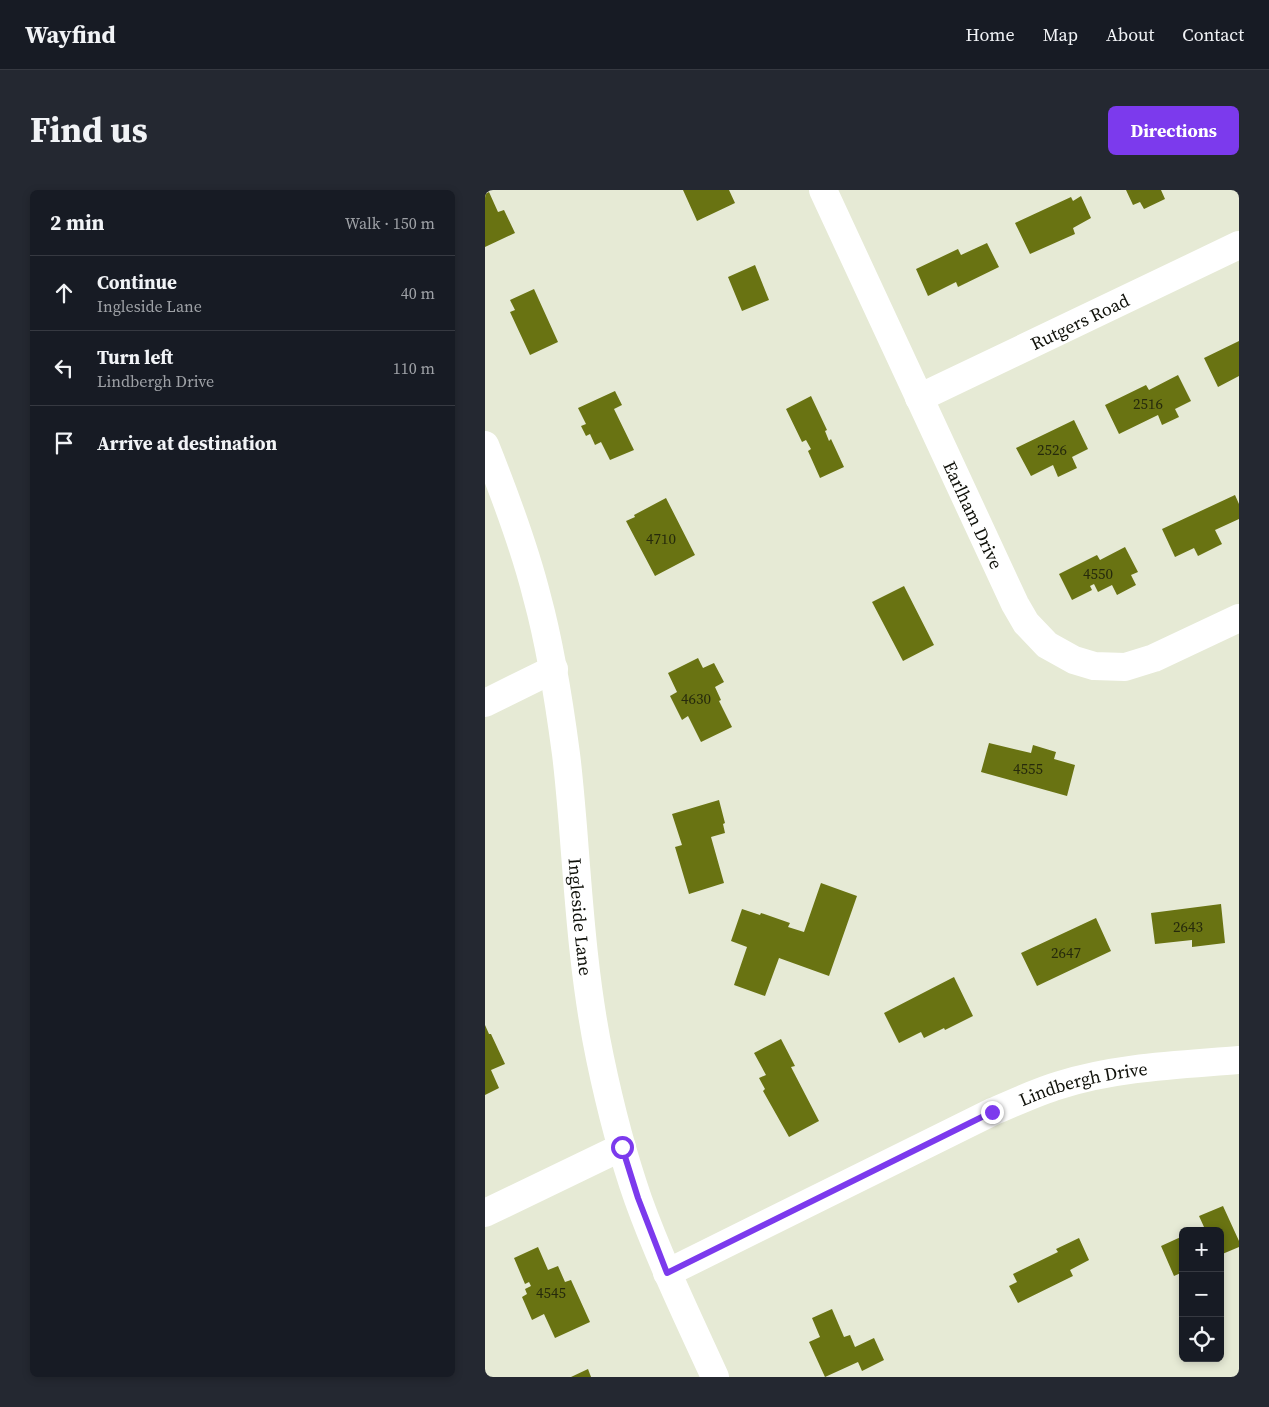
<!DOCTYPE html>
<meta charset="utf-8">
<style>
:root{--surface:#171b24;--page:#242831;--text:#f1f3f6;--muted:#9ea1a6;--line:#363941;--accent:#7c3aed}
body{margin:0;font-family:"Source Serif 4",serif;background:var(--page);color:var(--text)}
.controls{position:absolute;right:15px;bottom:15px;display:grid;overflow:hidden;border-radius:8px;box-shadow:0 2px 8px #0003}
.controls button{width:45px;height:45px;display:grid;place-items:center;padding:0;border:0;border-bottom:1px solid var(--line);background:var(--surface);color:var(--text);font:25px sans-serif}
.stop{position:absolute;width:15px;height:15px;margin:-11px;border:4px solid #7c3aed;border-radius:50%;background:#fff}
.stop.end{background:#7c3aed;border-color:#fff;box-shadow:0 1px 5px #0008}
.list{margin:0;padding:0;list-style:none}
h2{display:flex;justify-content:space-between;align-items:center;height:65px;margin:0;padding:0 20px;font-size:21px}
h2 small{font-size:16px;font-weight:400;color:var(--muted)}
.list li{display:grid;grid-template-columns:32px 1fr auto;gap:15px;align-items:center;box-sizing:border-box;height:75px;padding:0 20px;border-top:1px solid var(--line)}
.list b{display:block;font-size:19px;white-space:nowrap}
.list p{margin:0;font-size:16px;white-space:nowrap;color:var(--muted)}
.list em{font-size:16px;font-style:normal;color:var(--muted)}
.icon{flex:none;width:28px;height:28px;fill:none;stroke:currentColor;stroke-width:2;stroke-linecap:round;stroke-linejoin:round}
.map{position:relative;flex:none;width:754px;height:1187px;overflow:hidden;border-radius:8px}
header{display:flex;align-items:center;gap:30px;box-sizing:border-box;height:70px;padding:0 25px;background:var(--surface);border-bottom:1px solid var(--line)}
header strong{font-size:24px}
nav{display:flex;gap:28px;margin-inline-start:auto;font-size:18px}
.intro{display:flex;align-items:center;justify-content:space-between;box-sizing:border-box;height:120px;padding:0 30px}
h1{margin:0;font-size:35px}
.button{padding:12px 22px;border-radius:8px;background:var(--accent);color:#fff;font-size:18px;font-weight:700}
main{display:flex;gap:30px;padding:0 30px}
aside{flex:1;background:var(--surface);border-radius:8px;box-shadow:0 2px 8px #0003}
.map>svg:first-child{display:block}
.building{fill:#697312}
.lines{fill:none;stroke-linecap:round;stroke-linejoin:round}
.minor{stroke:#fff;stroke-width:28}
.route{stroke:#7c3aed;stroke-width:6}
.labels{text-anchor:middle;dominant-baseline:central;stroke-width:5;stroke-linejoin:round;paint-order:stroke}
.number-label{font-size:15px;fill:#262a0c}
.street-label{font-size:18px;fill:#10110a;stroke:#f3f7e2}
</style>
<header>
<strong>Wayfind</strong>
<nav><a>Home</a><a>Map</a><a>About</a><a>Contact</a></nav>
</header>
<div class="intro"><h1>Find us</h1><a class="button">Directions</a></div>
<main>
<aside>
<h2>2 min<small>Walk · 150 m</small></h2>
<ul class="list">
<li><svg class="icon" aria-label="ahead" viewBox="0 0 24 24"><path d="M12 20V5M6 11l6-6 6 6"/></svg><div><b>Continue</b><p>Ingleside Lane</p></div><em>40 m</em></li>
<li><svg class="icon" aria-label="left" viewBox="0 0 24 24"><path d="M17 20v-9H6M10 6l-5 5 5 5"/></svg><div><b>Turn left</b><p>Lindbergh Drive</p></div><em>110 m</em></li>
<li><svg class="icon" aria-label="arrive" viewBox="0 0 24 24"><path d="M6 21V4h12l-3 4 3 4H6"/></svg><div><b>Arrive at destination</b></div></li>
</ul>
</aside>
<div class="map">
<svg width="754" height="1187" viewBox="0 0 754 1187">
<rect width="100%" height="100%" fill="#e6ead5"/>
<!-- building -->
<path class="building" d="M 198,0 L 244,0 L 250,13 L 212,31 Z
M 641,0 L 676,0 L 680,9 L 659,19 L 655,12 L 648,15 Z
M 4,2 L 13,22 L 19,20 L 30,43 L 0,57 L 0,4 Z
M 596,6 L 606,28 L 588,38 L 590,44 L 545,64 L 530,33 L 586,7 L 588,11 Z
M 502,53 L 514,77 L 473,97 L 471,92 L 443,106 L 431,79 L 473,59 L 476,65 Z
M 270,75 L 284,110 L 257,121 L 243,87 Z
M 49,99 L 73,152 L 45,165 L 25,122 L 30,120 L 25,110 Z
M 754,151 L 754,186 L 733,197 L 719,168 Z
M 693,185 L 706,211 L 690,219 L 694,227 L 677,235 L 673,225 L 634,244 L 620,215 L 661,195 L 664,200 Z
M 130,201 L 137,215 L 129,219 L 149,260 L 125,270 L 116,252 L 110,255 L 105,244 L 101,246 L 96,236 L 101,234 L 93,218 Z
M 326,206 L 342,240 L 340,241 L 344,251 L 346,249 L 359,277 L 335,288 L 323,261 L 326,259 L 321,250 L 317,252 L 301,219 Z
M 589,230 L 603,259 L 587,267 L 592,278 L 573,287 L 568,275 L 546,286 L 531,258 Z
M 750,305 L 754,314 L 754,329 L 730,340 L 737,354 L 713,366 L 709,358 L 690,367 L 677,339 Z
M 181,308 L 210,365 L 170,386 L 141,331 L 150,327 L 149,325 Z
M 640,357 L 653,382 L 646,385 L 651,395 L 632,405 L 627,395 L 613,402 L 609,394 L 605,396 L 607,400 L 587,410 L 574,384 L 612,365 L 615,370 Z
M 419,396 L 449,455 L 418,471 L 387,412 Z
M 213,468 L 218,478 L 229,473 L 239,492 L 230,497 L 236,510 L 234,511 L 247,537 L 216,552 L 203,526 L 197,530 L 185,506 L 192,502 L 183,483 Z
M 504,553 L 546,563 L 548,555 L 571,562 L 569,569 L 590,575 L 582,606 L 496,582 Z
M 234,610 L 240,633 L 238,634 L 240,643 L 226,647 L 239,693 L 204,704 L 190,657 L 197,655 L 187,624 Z
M 336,693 L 372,706 L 344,786 L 294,768 L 280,806 L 249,795 L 262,757 L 246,751 L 257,719 L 275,725 L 276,723 L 305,733 L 303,737 L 319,742 Z
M 736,714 L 740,753 L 707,757 L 707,750 L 670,754 L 666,723 Z
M 611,728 L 626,761 L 552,796 L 536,763 Z
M 469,787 L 488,826 L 460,840 L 459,838 L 439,848 L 436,842 L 414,853 L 399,823 Z
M 0,835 L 4,844 L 6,844 L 20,874 L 6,880 L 14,898 L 0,905 Z
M 296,849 L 310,876 L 306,877 L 334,931 L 304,947 L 278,901 L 280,899 L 274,888 L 281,885 L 269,863 Z
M 738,1016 L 754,1051 L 754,1057 L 735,1065 L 735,1041 L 710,1041 L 719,1037 L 714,1026 Z
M 698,1046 L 698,1082 L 689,1086 L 676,1056 Z
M 594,1048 L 604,1070 L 585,1080 L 588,1086 L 533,1113 L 524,1096 L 532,1092 L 528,1084 L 573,1062 L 571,1059 Z
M 53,1057 L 63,1080 L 73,1076 L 80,1092 L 86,1090 L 105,1132 L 70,1148 L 59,1124 L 47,1130 L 37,1107 L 42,1104 L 40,1099 L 46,1096 L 44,1092 L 40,1094 L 29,1068 Z
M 347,1119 L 359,1147 L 365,1145 L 370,1157 L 389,1148 L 399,1170 L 377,1181 L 373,1172 L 340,1187 L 324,1152 L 335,1147 L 327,1128 Z
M 103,1179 L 106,1187 L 86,1187 Z"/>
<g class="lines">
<!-- minor -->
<g class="minor">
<path id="s1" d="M 338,0 L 530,414 L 541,433 L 562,455 L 589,470 L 609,476 L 640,477 L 669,468 L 754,428"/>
<path id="s2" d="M 434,208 L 754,55"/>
<path id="s3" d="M 0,255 C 20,305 39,355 52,407 C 66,458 74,511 81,564 C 84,588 86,613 88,637 C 94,714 99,792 115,868 C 125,916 137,963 153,1009 C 175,1070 203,1128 230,1187"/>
<path d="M 0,513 L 69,479"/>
<path d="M 0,1023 L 137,957"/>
<path id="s4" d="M 182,1083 L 507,922 C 529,913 551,902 575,895 C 632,877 694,875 754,870"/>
</g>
</g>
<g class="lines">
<!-- route -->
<path class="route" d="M 137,957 L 153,1008 L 182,1083 L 507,922"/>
</g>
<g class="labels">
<!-- number labels -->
<g class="number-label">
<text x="663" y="213">2516</text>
<text x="567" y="259">2526</text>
<text x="176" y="348">4710</text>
<text x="613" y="383">4550</text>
<text x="211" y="508">4630</text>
<text x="543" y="578">4555</text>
<text x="703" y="736">2643</text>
<text x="581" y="762">2647</text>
<text x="66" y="1102">4545</text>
</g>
<!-- street labels -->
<g class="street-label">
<text stroke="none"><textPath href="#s2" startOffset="178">Rutgers Road</textPath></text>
<text stroke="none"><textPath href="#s1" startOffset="358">Earlham Drive</textPath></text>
<text stroke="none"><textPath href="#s3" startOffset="484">Ingleside Lane</textPath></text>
<text stroke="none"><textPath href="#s4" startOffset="459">Lindbergh Drive</textPath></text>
</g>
</g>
</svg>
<div class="controls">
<button>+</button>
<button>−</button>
<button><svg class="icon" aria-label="locate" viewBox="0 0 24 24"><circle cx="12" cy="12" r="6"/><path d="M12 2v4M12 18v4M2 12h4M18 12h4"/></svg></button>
</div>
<div class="stop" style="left:137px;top:957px"></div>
<div class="stop end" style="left:507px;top:922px"></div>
</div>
</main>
